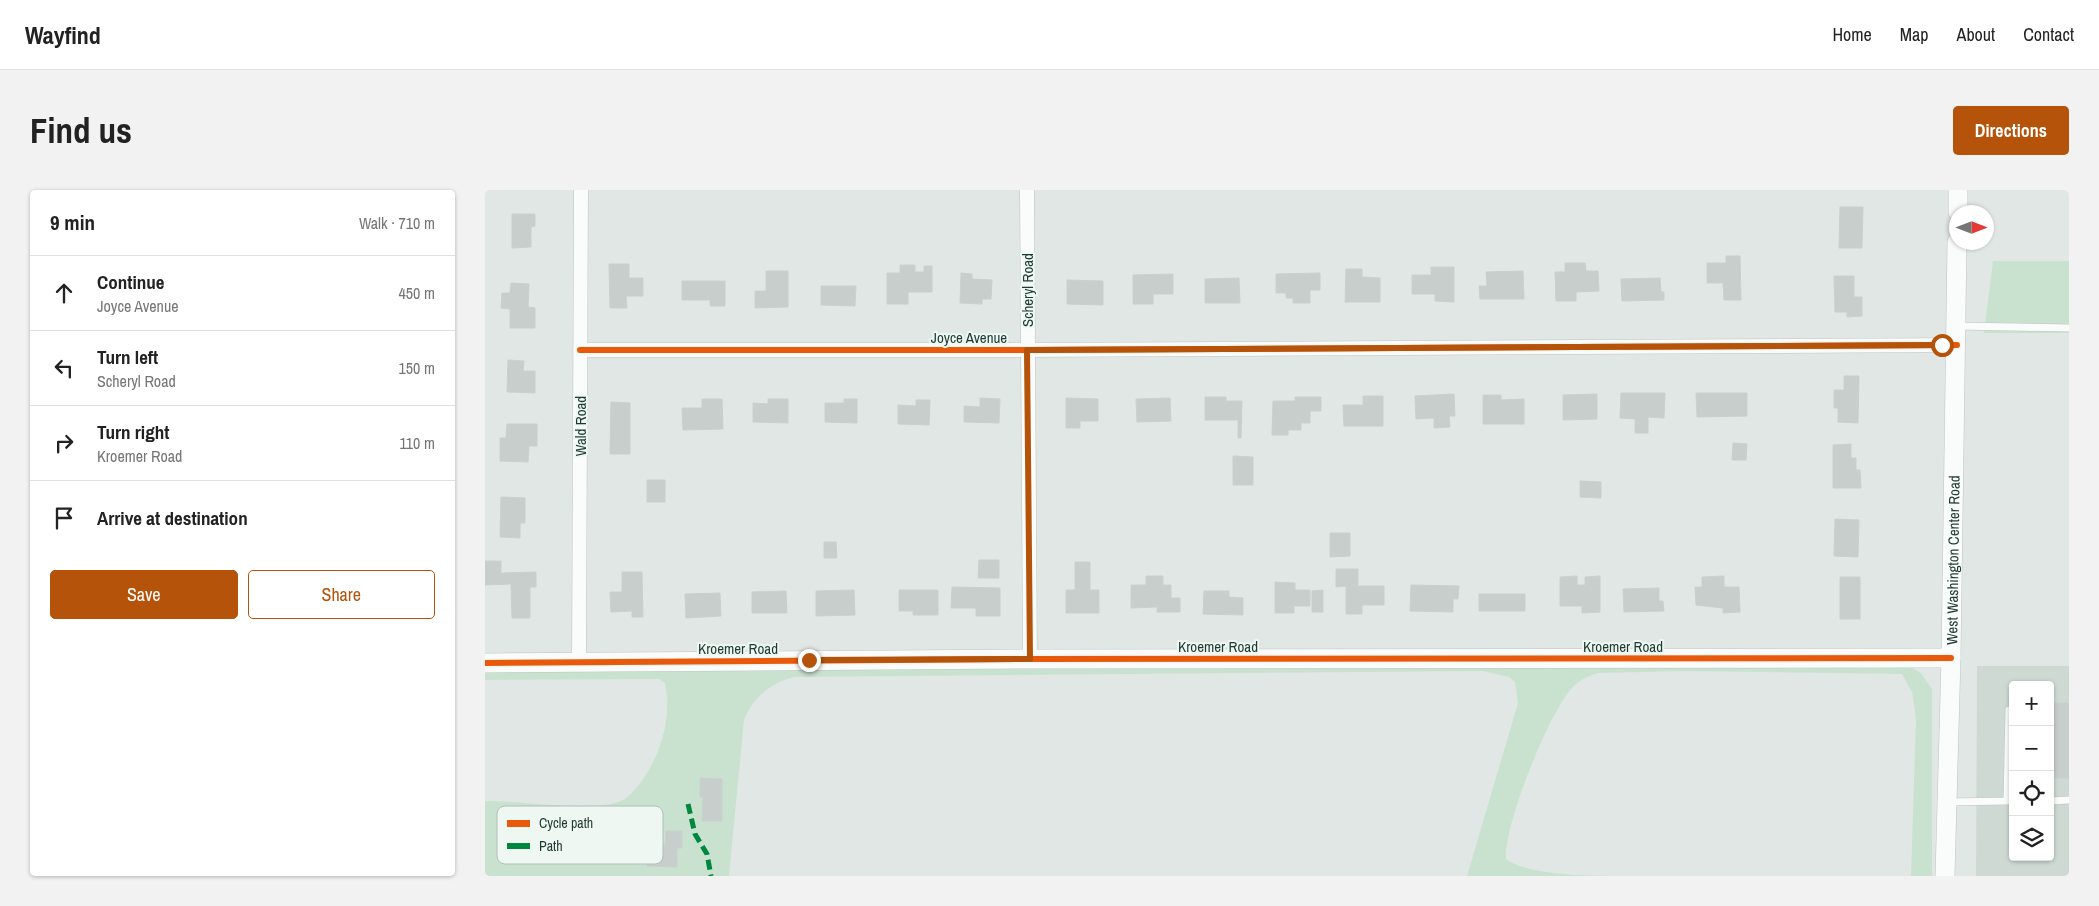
<!DOCTYPE html>
<meta charset="utf-8">
<style>
:root{--surface:#fff;--page:#f2f2f2;--text:#222;--muted:#767676;--line:#e0e0e0;--accent:#b45309}
body{margin:0;font-family:"Archivo Narrow",sans-serif;background:var(--page);color:var(--text)}
.controls{position:absolute;right:15px;bottom:15px;display:grid;overflow:hidden;border-radius:5px;box-shadow:0 1px 4px #0004}
.controls button{width:45px;height:45px;display:grid;place-items:center;padding:0;border:0;border-bottom:1px solid var(--line);background:var(--surface);color:var(--text);font:25px sans-serif}
.compass{position:absolute;left:1464px;top:15px;width:45px;height:45px;border-radius:50%;background:var(--surface);box-shadow:0 1px 4px #0004;rotate:90deg}
.stop{position:absolute;width:15px;height:15px;margin:-11px;border:4px solid #b45309;border-radius:50%;background:#fff}
.stop.end{background:#b45309;border-color:#fff;box-shadow:0 1px 5px #0008}
.list{margin:0;padding:0;list-style:none}
h2{display:flex;justify-content:space-between;align-items:center;height:65px;margin:0;padding:0 20px;font-size:21px}
h2 small{font-size:16px;font-weight:400;color:var(--muted)}
.list li{display:grid;grid-template-columns:32px 1fr auto;gap:15px;align-items:center;box-sizing:border-box;height:75px;padding:0 20px;border-top:1px solid var(--line)}
.list b{display:block;font-size:19px;white-space:nowrap}
.list p{margin:0;font-size:16px;white-space:nowrap;color:var(--muted)}
.list em{font-size:16px;font-style:normal;color:var(--muted)}
.actions{display:flex;gap:10px;padding:15px 20px}
.actions a{flex:1;padding:11px 0;border:1px solid var(--accent);border-radius:5px;text-align:center;font-size:18px;color:var(--accent)}
.actions .main{background:var(--accent);color:#fff}
.icon{flex:none;width:28px;height:28px;fill:none;stroke:currentColor;stroke-width:2;stroke-linecap:round;stroke-linejoin:round}
.map{position:relative;flex:none;width:1584px;height:686px;overflow:hidden;border-radius:5px}
header{display:flex;align-items:center;gap:30px;box-sizing:border-box;height:70px;padding:0 25px;background:var(--surface);border-bottom:1px solid var(--line)}
header strong{font-size:24px}
nav{display:flex;gap:28px;margin-inline-start:auto;font-size:18px}
.intro{display:flex;align-items:center;justify-content:space-between;box-sizing:border-box;height:120px;padding:0 30px}
h1{margin:0;font-size:35px}
.button{padding:12px 22px;border-radius:5px;background:var(--accent);color:#fff;font-size:18px;font-weight:700}
main{display:flex;gap:30px;padding:0 30px}
aside{flex:1;background:var(--surface);border-radius:5px;box-shadow:0 1px 4px #0004}
.map>svg:first-child{display:block}
.built{fill:#ced9d4;fill-rule:evenodd}
.green{fill:#c9e2d0}
.building{fill:#c8cecc;stroke:#cad0cd}
.lines{fill:none;stroke-linecap:round;stroke-linejoin:round}
.lane-casing{stroke:#bec4c1;stroke-width:8}
.street-casing{stroke:#bec4c1;stroke-width:15}
.secondary-casing{stroke:#bcc5c1;stroke-width:20}
.lane{stroke:#fafbfb;stroke-width:7}
.street{stroke:#fafbfb;stroke-width:14}
.secondary{stroke:#fafbfb;stroke-width:19}
.quiet{stroke:#00873e;stroke-width:5;stroke-dasharray:10 5;stroke-linecap:butt}
.cycleway-casing{stroke:#eef7f2;stroke-width:9}
.cycleway{stroke:#e8590c;stroke-width:6}
.route{stroke:#b45309;stroke-width:6}
.labels{text-anchor:middle;dominant-baseline:central;stroke-width:4;stroke-linejoin:round;paint-order:stroke}
.street-label{font-size:15px;fill:#1e3a33;stroke:#eef7f2}
.key{fill:#eef7f2;stroke:#b0beb9;stroke-width:1}
.key-label{font-size:14px;fill:#1e3a33}
</style>
<header>
<strong>Wayfind</strong>
<nav><a>Home</a><a>Map</a><a>About</a><a>Contact</a></nav>
</header>
<div class="intro"><h1>Find us</h1><a class="button">Directions</a></div>
<main>
<aside>
<h2>9 min<small>Walk · 710 m</small></h2>
<ul class="list">
<li><svg class="icon" aria-label="ahead" viewBox="0 0 24 24"><path d="M12 20V5M6 11l6-6 6 6"/></svg><div><b>Continue</b><p>Joyce Avenue</p></div><em>450 m</em></li>
<li><svg class="icon" aria-label="left" viewBox="0 0 24 24"><path d="M17 20v-9H6M10 6l-5 5 5 5"/></svg><div><b>Turn left</b><p>Scheryl Road</p></div><em>150 m</em></li>
<li><svg class="icon" aria-label="right" viewBox="0 0 24 24"><path d="M7 20v-9h11M14 6l5 5-5 5"/></svg><div><b>Turn right</b><p>Kroemer Road</p></div><em>110 m</em></li>
<li><svg class="icon" aria-label="arrive" viewBox="0 0 24 24"><path d="M6 21V4h12l-3 4 3 4H6"/></svg><div><b>Arrive at destination</b></div></li>
</ul>
<div class="actions"><a class="main">Save</a><a>Share</a></div>
</aside>
<div class="map">
<svg width="1584" height="686" viewBox="0 0 1584 686">
<rect width="100%" height="100%" fill="#e1e7e4"/>
<!-- built -->
<path class="built" d="M 1492,476 L 1584,476 L 1584,686 L 1491,686 ZM 1528,495 L 1565,495 L 1565,667 L 1528,667 Z"/>
<!-- green -->
<path class="green" d="M 1508,71 L 1584,71 L 1584,143 L 1499,143 Z
M 827,476 L 1424,476 L 1436,483 L 1447,499 L 1447,686 L 1426,686 L 1431,528 L 1427,502 L 1417,484 L 1200,481 L 1113,483 C 1103,486 1094,490 1087,498 C 1063,525 1019,634 1021,669 C 1044,686 1107,686 1138,686 L 982,686 L 1033,513 L 1030,492 L 1024,487 L 998,481 L 309,487 C 286,493 268,507 259,530 L 244,686 L 0,686 L 0,611 C 31,610 119,625 141,608 C 154,598 163,582 170,568 C 181,543 185,520 180,493 L 174,489 L 0,490 L 0,481 Z"/>
<!-- building -->
<path class="building" d="M 1355,17 L 1378,17 L 1377,58 L 1354,58 Z
M 27,24 L 50,24 L 50,36 L 46,37 L 46,57 L 27,58 Z
M 1241,66 L 1255,66 L 1256,110 L 1239,110 L 1238,93 L 1222,93 L 1222,73 L 1241,73 Z
M 1080,73 L 1100,73 L 1101,81 L 1113,81 L 1114,101 L 1091,102 L 1091,111 L 1071,111 L 1070,82 L 1080,82 Z
M 124,74 L 144,74 L 144,88 L 158,88 L 158,106 L 141,106 L 142,118 L 125,118 Z
M 415,75 L 430,75 L 430,82 L 439,82 L 439,76 L 447,76 L 447,102 L 423,102 L 423,114 L 402,114 L 402,83 L 415,83 Z
M 946,77 L 969,77 L 969,112 L 950,111 L 950,104 L 927,104 L 927,85 L 946,85 Z
M 861,79 L 877,79 L 877,87 L 895,88 L 895,112 L 860,112 Z
M 281,81 L 303,81 L 303,117 L 270,118 L 270,101 L 281,101 Z
M 1038,81 L 1039,109 L 995,109 L 994,96 L 1002,96 L 1001,82 Z
M 476,83 L 487,84 L 487,89 L 507,90 L 506,109 L 497,109 L 497,114 L 475,113 Z
M 835,83 L 835,100 L 825,100 L 825,113 L 808,113 L 808,108 L 801,108 L 801,103 L 791,103 L 791,84 Z
M 688,84 L 688,104 L 668,104 L 668,114 L 648,114 L 648,85 Z
M 1349,86 L 1369,86 L 1369,107 L 1377,107 L 1377,126 L 1362,127 L 1362,122 L 1350,122 Z
M 754,88 L 755,113 L 720,113 L 720,89 Z
M 1175,88 L 1176,102 L 1179,102 L 1179,110 L 1137,111 L 1136,89 Z
M 582,90 L 618,91 L 618,115 L 582,114 Z
M 197,91 L 240,91 L 240,116 L 225,116 L 225,110 L 197,110 Z
M 26,93 L 44,94 L 43,117 L 50,118 L 50,138 L 25,138 L 25,119 L 16,118 L 17,103 L 25,103 Z
M 336,96 L 371,96 L 370,116 L 336,115 Z
M 23,170 L 39,171 L 38,181 L 50,181 L 50,203 L 22,202 Z
M 1359,186 L 1374,186 L 1373,233 L 1353,232 L 1353,218 L 1349,218 L 1349,200 L 1359,200 Z
M 1136,203 L 1180,203 L 1179,228 L 1163,227 L 1163,243 L 1150,243 L 1150,229 L 1135,228 Z
M 1211,203 L 1262,203 L 1262,226 L 1212,227 Z
M 969,204 L 970,226 L 964,226 L 965,237 L 949,238 L 949,228 L 931,229 L 930,206 Z
M 1112,204 L 1112,229 L 1078,230 L 1078,205 Z
M 998,205 L 1016,205 L 1016,210 L 1039,209 L 1039,234 L 998,234 Z
M 878,206 L 898,206 L 898,236 L 859,236 L 858,215 L 878,215 Z
M 720,207 L 741,207 L 741,211 L 757,211 L 756,248 L 753,248 L 753,230 L 720,230 Z
M 810,207 L 836,207 L 836,221 L 825,221 L 825,233 L 816,233 L 816,240 L 803,240 L 803,245 L 787,245 L 788,211 L 810,211 Z
M 495,208 L 515,209 L 514,233 L 479,232 L 479,216 L 495,217 Z
M 581,208 L 613,209 L 613,231 L 595,231 L 595,238 L 581,238 Z
M 685,208 L 686,231 L 652,232 L 651,209 Z
M 217,209 L 237,209 L 238,239 L 198,240 L 197,218 L 217,218 Z
M 283,209 L 303,209 L 303,233 L 268,232 L 268,213 L 283,214 Z
M 359,209 L 372,209 L 372,233 L 340,232 L 340,213 L 359,213 Z
M 431,210 L 445,210 L 444,235 L 413,234 L 413,215 L 431,216 Z
M 126,212 L 145,213 L 145,264 L 125,264 Z
M 22,234 L 52,234 L 52,256 L 44,256 L 43,272 L 15,271 L 15,248 L 21,248 Z
M 1248,253 L 1262,254 L 1261,270 L 1247,270 Z
M 1366,254 L 1366,268 L 1371,268 L 1371,280 L 1375,280 L 1376,298 L 1348,298 L 1348,255 Z
M 748,266 L 768,267 L 768,295 L 748,295 Z
M 162,290 L 180,290 L 180,312 L 162,312 Z
M 1095,291 L 1116,292 L 1116,308 L 1095,307 Z
M 16,307 L 40,308 L 40,333 L 35,333 L 35,348 L 15,347 Z
M 1350,329 L 1374,330 L 1373,367 L 1349,366 Z
M 845,343 L 865,343 L 865,366 L 845,367 Z
M 339,352 L 351,352 L 352,368 L 339,368 Z
M 494,370 L 514,370 L 514,388 L 493,388 Z
M 0,371 L 16,371 L 16,383 L 51,382 L 51,397 L 45,397 L 45,428 L 27,428 L 26,394 L 0,395 Z
M 590,372 L 605,372 L 605,400 L 614,400 L 614,423 L 581,423 L 581,400 L 590,400 Z
M 851,379 L 873,379 L 873,396 L 899,396 L 899,415 L 877,415 L 877,424 L 861,424 L 861,396 L 851,397 Z
M 137,382 L 157,382 L 158,427 L 147,427 L 147,421 L 126,422 L 125,402 L 137,402 Z
M 661,386 L 678,386 L 678,395 L 686,395 L 686,408 L 695,408 L 695,422 L 672,422 L 672,417 L 646,418 L 646,395 L 661,395 Z
M 1092,386 L 1092,395 L 1100,395 L 1100,387 L 1115,386 L 1115,422 L 1097,423 L 1097,416 L 1075,416 L 1075,387 Z
M 1239,386 L 1239,397 L 1254,397 L 1255,422 L 1238,423 L 1238,418 L 1211,415 L 1210,397 L 1217,397 L 1217,387 Z
M 1355,387 L 1375,387 L 1375,429 L 1355,429 Z
M 790,392 L 810,393 L 810,400 L 825,400 L 825,416 L 809,416 L 809,423 L 790,423 Z
M 926,395 L 974,396 L 973,409 L 968,409 L 968,422 L 925,421 Z
M 467,397 L 515,398 L 515,426 L 491,426 L 491,418 L 466,418 Z
M 1174,398 L 1174,411 L 1178,411 L 1179,421 L 1139,422 L 1138,399 Z
M 369,400 L 370,425 L 331,426 L 331,401 Z
M 414,400 L 453,400 L 453,425 L 428,425 L 428,421 L 414,421 Z
M 838,400 L 838,422 L 827,422 L 827,401 Z
M 301,401 L 302,423 L 267,423 L 267,402 Z
M 719,401 L 744,401 L 744,407 L 758,408 L 758,425 L 718,424 Z
M 235,403 L 236,426 L 201,428 L 200,404 Z
M 994,404 L 1040,404 L 1040,421 L 994,421 Z
M 1565,513 L 1584,513 L 1584,588 L 1565,588 Z
M 215,588 L 237,589 L 237,631 L 217,631 L 218,607 L 215,607 Z
M 181,641 L 197,641 L 197,658 L 192,658 L 192,677 L 162,676 L 163,655 L 180,656 Z"/>
<g class="lines">
<!-- lane casing -->
<g class="lane-casing">
<path id="lane" d="M 1472,136 L 1584,138
M 1524,520 L 1522,611 L 1528,611
M 1565,611 L 1584,610
M 1462,612 L 1522,611"/>
</g>
<!-- street casing -->
<g class="street-casing">
<path id="street" d="M 542,0 L 545,469
M 95,160 L 542,160 L 1472,155
M 94,472 L 96,0"/>
</g>
<!-- secondary casing -->
<g class="secondary-casing">
<g id="secondary">
<path d="M 1473,22 L 1473,0"/>
<path d="M 0,473 L 545,469 L 1466,468"/>
<path id="s1" d="M 1460,686 L 1466,468 L 1472,52"/>
</g>
</g>
<!-- lane -->
<use href="#lane" class="lane"/>
<!-- street -->
<use href="#street" class="street"/>
<!-- secondary -->
<use href="#secondary" class="secondary"/>
<!-- quiet -->
<path class="quiet" d="M 203,614 L 210,644 L 222,664 L 226,686"/>
<!-- cycleway casing -->
<g class="cycleway-casing">
<path id="cycleway" d="M 95,160 L 542,160 L 1472,155
M 0,473 L 545,469 L 1466,468"/>
</g>
<!-- cycleway -->
<use href="#cycleway" class="cycleway"/>
</g>
<g class="lines">
<!-- route -->
<path class="route" d="M 324,470 L 545,469 L 542,160 L 1457,155"/>
</g>
<g class="labels">
<!-- street labels -->
<g class="street-label">
<text transform="translate(542 100) rotate(-90)">Scheryl Road</text>
<text x="484" y="147">Joyce Avenue</text>
<text transform="translate(95 236) rotate(-90)">Wald Road</text>
<text stroke="none"><textPath href="#s1" startOffset="316">West Washington Center Road</textPath></text>
<text x="733" y="456">Kroemer Road</text>
<text x="1138" y="456">Kroemer Road</text>
<text x="253" y="458">Kroemer Road</text>
</g>
</g>
<!-- legend -->
<rect x="12" y="616" width="166" height="58" rx="8" class="key"/>
<rect x="22" y="630" width="23" height="7" fill="#e8590c"/>
<rect x="22" y="653" width="23" height="6" fill="#00873e"/>
<g class="key-label">
<text x="54" y="638">Cycle path</text>
<text x="54" y="661">Path</text>
</g>
</svg>
<div class="controls">
<button>+</button>
<button>−</button>
<button><svg class="icon" aria-label="locate" viewBox="0 0 24 24"><circle cx="12" cy="12" r="6"/><path d="M12 2v4M12 18v4M2 12h4M18 12h4"/></svg></button>
<button><svg class="icon" aria-label="layers" viewBox="0 0 24 24"><path d="M12 4l9 5-9 5-9-5zM3 14l9 5 9-5"/></svg></button>
</div>
<svg class="compass" viewBox="-18 -18 36 36"><path d="M0-13l5 13h-10z" fill="#e53935"/><path d="M0 13l5-13h-10z" fill="#767676"/></svg>
<div class="stop" style="left:1457px;top:155px"></div>
<div class="stop end" style="left:324px;top:470px"></div>
</div>
</main>
